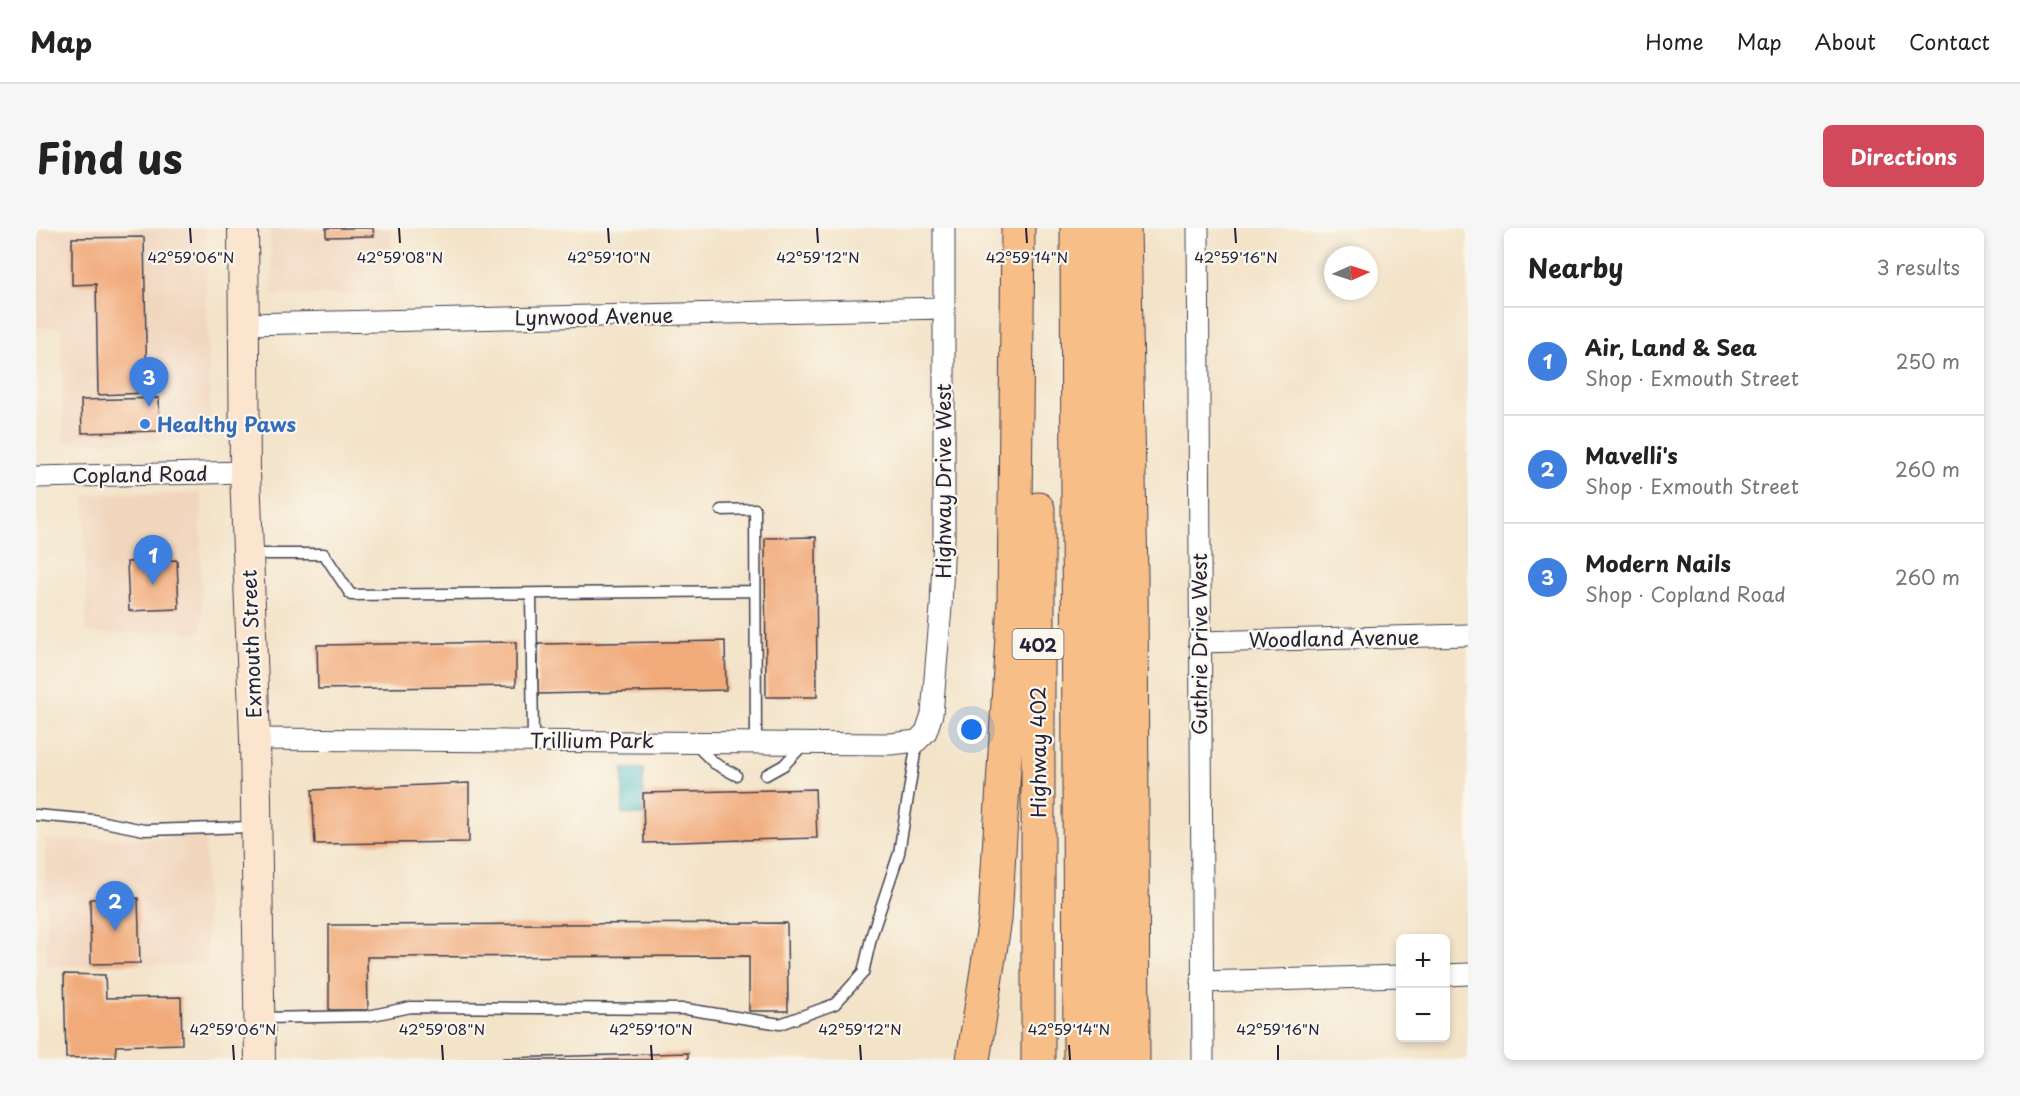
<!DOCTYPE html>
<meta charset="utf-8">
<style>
:root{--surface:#fff;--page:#f6f6f6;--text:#222;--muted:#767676;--line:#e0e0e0;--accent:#d1495b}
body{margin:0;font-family:"Playpen Sans",sans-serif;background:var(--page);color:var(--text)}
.controls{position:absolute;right:18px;bottom:18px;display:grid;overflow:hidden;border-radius:9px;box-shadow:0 3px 9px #0003}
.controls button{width:54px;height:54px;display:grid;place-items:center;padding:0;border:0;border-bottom:2px solid var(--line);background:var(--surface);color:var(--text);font:30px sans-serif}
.compass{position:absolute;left:1288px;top:18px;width:54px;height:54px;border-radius:50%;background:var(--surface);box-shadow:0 3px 9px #0003;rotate:87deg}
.you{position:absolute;left:936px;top:502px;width:21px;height:21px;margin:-15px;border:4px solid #fff;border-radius:50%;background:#1a73e8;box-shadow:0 0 0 9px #1a73e833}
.badge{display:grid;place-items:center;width:39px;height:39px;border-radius:50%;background:var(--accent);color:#fff;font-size:20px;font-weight:700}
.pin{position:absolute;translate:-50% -50px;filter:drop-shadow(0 2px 3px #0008)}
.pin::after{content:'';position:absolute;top:32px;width:21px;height:18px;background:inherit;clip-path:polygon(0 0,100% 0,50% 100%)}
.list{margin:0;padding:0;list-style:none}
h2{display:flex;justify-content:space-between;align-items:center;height:78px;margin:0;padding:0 24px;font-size:26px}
h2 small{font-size:20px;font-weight:400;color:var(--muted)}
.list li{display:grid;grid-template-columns:39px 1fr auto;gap:18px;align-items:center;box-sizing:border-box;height:108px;padding:0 24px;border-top:2px solid var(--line)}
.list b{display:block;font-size:22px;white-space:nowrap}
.list p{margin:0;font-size:20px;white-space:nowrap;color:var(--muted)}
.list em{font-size:20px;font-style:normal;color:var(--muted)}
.map{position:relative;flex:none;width:1432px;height:832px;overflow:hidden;border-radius:9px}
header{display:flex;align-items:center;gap:36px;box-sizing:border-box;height:84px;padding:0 30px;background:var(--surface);border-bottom:2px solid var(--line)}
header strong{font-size:28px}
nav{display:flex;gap:33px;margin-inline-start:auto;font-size:21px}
.intro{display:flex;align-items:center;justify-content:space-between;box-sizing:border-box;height:144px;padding:0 36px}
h1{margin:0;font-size:42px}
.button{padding:15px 27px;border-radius:9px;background:var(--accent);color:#fff;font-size:21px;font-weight:700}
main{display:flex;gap:36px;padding:0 36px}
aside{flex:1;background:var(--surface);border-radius:9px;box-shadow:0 3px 9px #0003}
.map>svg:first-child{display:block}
.built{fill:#f1d5bd}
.water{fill:#50bec8;stroke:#397082;stroke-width:1.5}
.building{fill:#f1aa7a}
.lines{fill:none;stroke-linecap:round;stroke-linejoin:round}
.service-casing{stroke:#413f50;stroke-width:13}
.minor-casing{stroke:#413f50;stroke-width:23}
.secondary-casing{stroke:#413f50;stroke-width:32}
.motorway-casing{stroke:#413f50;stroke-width:35}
.service{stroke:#fff;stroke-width:10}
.minor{stroke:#fff;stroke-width:21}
.secondary{stroke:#fce5cf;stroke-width:30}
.motorway{stroke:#f7be88;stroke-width:33}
.ticks{fill:none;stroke:#22223b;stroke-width:2}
.shop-dot{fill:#3f7fe0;stroke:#fbf7ec;stroke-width:2}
.labels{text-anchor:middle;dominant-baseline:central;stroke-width:4.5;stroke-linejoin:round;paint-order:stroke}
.shield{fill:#fbf7ec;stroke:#636270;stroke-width:1.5}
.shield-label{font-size:18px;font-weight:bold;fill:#22223b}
.street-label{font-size:20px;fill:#22223b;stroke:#fbf7ec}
.shop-label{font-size:20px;font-weight:bold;fill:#366cbe;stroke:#fbf7ec;text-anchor:start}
.ticks-label{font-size:15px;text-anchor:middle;fill:#22223b;stroke:#fbf7ec;stroke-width:4.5;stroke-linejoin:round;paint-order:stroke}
</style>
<header>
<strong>Map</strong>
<nav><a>Home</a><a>Map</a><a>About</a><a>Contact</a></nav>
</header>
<div class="intro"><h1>Find us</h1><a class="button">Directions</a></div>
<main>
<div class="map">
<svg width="1432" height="832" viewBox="0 0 1432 832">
<rect width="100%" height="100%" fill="#fbf7ec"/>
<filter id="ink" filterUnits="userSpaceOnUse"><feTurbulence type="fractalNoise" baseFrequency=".0167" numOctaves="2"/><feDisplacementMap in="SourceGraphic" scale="12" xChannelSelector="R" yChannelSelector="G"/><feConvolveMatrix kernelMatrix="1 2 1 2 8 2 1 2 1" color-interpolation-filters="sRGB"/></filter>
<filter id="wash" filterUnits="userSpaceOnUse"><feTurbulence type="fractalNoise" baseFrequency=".008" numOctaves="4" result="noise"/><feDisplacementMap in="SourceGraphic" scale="24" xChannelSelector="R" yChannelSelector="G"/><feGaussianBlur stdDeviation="1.35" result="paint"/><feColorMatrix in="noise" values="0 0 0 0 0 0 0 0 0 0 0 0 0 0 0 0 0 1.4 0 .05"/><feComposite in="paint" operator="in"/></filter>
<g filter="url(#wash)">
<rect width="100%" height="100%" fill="#f3e3c8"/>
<!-- built -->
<path class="built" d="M 0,0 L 169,0 L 175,211 L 28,215 L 25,99 L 0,99 Z
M 234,0 L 355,0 L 357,65 L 236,68 Z
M 165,265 L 166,404 L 50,405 L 49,266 Z
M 169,609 L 171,736 L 11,738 L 9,612 Z"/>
<!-- water -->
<path class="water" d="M 587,541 L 607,541 L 607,587 L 587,586 Z"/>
<g id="blocks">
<!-- building -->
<path class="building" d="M 290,0 L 337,0 L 338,8 L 290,9 Z
M 108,9 L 111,165 L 62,167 L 60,56 L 36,57 L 36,10 Z
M 123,170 L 124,203 L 46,205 L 45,172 Z
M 780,309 L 781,469 L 730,469 L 729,310 Z
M 141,332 L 143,381 L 93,383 L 91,334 Z
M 689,413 L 690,462 L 502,466 L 502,416 Z
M 480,414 L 480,458 L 282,461 L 281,417 Z
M 433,555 L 433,614 L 279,616 L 276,562 Z
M 779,561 L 781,610 L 608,615 L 607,565 Z
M 102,670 L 104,735 L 55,736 L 54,671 Z
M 751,695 L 752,783 L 713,783 L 713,728 L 331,729 L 332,782 L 293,782 L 293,697 Z
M 28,746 L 69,747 L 70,770 L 145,769 L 146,816 L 80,818 L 79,829 L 30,830 Z
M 652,825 L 652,832 L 467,832 L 467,830 Z"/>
</g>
</g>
<g filter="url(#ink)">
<use href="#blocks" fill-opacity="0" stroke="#413f50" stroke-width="1.5"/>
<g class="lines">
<!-- service casing -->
<g class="service-casing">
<path id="service" d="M 685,282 L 719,281 L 720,514
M 215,326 L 288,326 L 315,367 L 719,363
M 495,366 L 497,511
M 658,515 L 678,535 L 700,547
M 730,547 L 748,537 L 769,515
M 0,587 L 58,592 L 108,602 L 217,599
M 227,790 L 332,788 L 375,779 L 650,781 L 744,796 L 799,776 L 827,745 L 836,706 L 863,625 L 881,513"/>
</g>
<!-- minor casing -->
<g class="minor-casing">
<path id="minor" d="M 1162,0 L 1167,832
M 208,96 L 908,80
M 0,249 L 209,244
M 1163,414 L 1432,407
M 219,511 L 855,516 L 881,513 L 890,504 L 896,486 L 905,379 L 908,308 L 908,0
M 1410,747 L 1432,746
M 1166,754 L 1364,748"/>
</g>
<!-- secondary casing -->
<g class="secondary-casing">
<path id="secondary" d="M 207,0 L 209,244 L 219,511 L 224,832"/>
</g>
<!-- motorway casing -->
<g class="motorway-casing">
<path id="motorway" d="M 1041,0 L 1044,832
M 1065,0 L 1068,832
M 1088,0 L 1095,348 L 1097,832
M 1002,281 L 1002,832
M 937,832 L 959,691 L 978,374 L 982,0"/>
</g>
<!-- service -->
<use href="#service" class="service"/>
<!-- minor -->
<use href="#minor" class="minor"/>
<!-- secondary -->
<use href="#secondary" class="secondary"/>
<!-- motorway -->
<use href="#motorway" class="motorway"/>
</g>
</g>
<!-- ticks -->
<path class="ticks" d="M 154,0 L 155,15M 363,0 L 364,15M 572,0 L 573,15M 781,0 L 782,15M 990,0 L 991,15M 1199,0 L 1200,15M 197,817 L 198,832M 406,817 L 407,832M 615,817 L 616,832M 824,817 L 825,832M 1033,817 L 1034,832M 1242,817 L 1242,832"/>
<!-- markers -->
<circle class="shop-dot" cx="109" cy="196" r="6"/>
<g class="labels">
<!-- shield labels -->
<rect class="shield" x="976.5" y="401" width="51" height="30" rx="4.5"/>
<g class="shield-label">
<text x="1002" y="416">402</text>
</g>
<!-- street labels -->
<g class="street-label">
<text transform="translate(558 88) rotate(-1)">Lynwood Avenue</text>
<text transform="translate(104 246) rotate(-1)">Copland Road</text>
<text transform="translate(907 253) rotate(-90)">Highway Drive West</text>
<text transform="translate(1298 410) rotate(-1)">Woodland Avenue</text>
<text transform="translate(215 416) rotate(-92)">Exmouth Street</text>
<text transform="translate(1163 416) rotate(-90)">Guthrie Drive West</text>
<text x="556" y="512">Trillium Park</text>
<text transform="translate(1002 524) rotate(-90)">Highway 402</text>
</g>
<!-- shop labels -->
<g class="shop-label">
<text x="121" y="196">Healthy Paws</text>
</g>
</g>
<g class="ticks-label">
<text x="155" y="35">42°59'06"N</text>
<text x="364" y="35">42°59'08"N</text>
<text x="573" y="35">42°59'10"N</text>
<text x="782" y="35">42°59'12"N</text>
<text x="991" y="35">42°59'14"N</text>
<text x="1200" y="35">42°59'16"N</text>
<text x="197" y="807">42°59'06"N</text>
<text x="406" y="807">42°59'08"N</text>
<text x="615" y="807">42°59'10"N</text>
<text x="824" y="807">42°59'12"N</text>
<text x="1033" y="807">42°59'14"N</text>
<text x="1242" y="807">42°59'16"N</text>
</g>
</svg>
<div class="controls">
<button>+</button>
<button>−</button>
</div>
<svg class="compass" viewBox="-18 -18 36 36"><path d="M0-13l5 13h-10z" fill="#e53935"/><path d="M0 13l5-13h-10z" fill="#767676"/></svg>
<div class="you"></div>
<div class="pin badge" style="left:117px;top:357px;background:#3f7fe0">1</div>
<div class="pin badge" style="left:79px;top:703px;background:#3f7fe0">2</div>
<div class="pin badge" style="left:113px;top:179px;background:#3f7fe0">3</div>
</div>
<aside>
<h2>Nearby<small>3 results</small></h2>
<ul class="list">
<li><span class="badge" style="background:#3f7fe0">1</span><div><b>Air, Land &amp; Sea</b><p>Shop · Exmouth Street</p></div><em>250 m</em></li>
<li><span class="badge" style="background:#3f7fe0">2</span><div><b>Mavelli's</b><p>Shop · Exmouth Street</p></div><em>260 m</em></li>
<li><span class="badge" style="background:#3f7fe0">3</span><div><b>Modern Nails</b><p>Shop · Copland Road</p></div><em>260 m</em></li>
</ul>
</aside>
</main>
